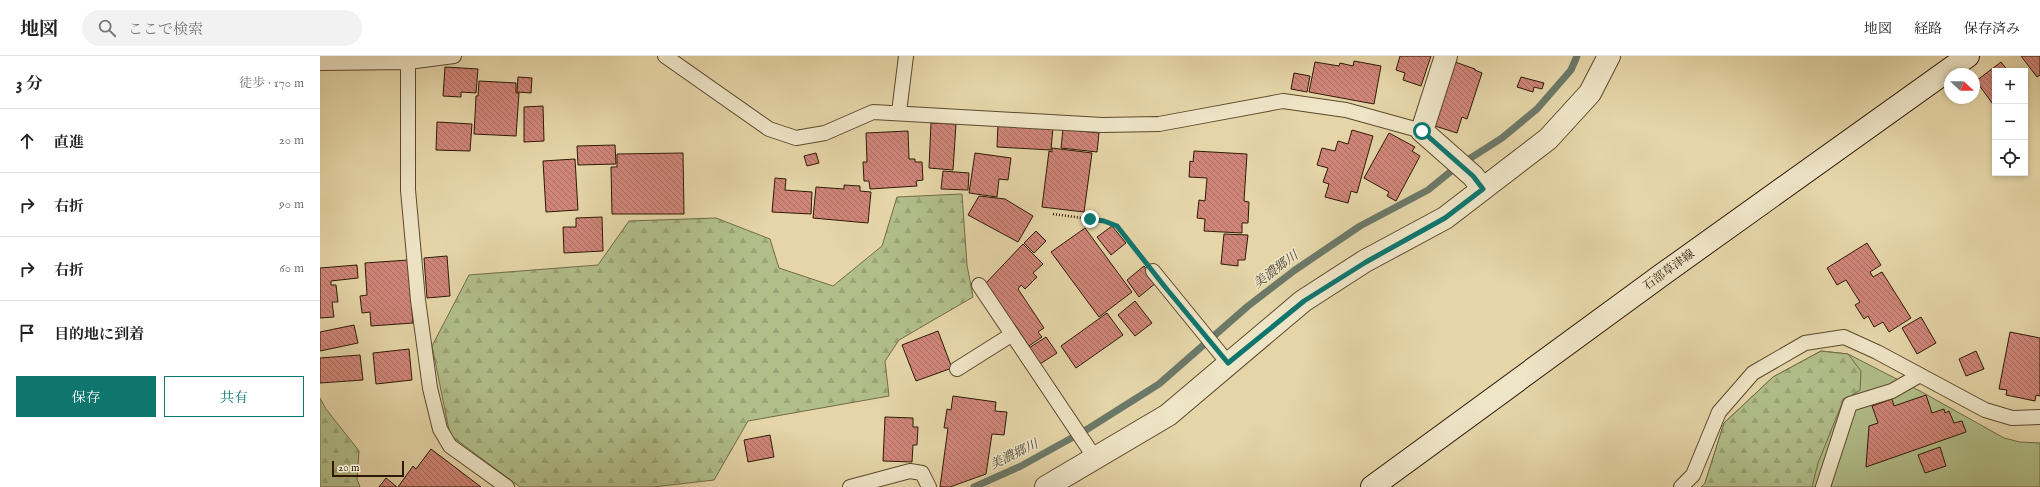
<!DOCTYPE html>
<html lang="ja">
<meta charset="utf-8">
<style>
:root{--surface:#fff;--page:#f2f2f2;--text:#222;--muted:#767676;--line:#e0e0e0;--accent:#0f766e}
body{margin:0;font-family:"IM FELL English","Noto Serif JP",serif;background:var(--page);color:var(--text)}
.controls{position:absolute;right:12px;top:12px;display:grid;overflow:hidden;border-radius:0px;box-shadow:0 2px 6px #0003}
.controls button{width:36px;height:36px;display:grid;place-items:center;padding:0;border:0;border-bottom:1px solid var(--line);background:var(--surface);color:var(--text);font:20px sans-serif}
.compass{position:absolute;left:1624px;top:12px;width:36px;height:36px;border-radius:50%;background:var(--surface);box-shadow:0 2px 6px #0003;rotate:112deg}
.scale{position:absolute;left:12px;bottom:10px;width:72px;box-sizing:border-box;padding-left:4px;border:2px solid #2e1a03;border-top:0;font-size:11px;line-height:14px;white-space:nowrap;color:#2e1a03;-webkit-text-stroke:3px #eee4c6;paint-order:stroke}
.stop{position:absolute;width:12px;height:12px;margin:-9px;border:3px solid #0f766e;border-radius:50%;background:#fff}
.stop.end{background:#0f766e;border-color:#fff;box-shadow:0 1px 4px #0008}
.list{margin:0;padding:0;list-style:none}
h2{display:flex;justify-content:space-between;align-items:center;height:52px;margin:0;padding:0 16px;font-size:17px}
h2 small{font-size:13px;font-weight:400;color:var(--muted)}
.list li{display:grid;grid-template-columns:26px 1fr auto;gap:12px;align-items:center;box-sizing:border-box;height:64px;padding:0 16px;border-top:1px solid var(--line)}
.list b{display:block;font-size:15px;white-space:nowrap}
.list em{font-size:13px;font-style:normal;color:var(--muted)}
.actions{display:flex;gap:8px;padding:12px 16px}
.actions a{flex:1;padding:9px 0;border:1px solid var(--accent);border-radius:0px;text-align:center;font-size:14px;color:var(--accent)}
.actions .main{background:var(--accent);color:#fff}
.icon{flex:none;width:22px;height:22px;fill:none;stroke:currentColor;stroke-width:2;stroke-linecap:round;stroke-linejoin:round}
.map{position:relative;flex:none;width:1720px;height:431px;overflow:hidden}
header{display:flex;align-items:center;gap:24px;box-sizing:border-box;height:56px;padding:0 20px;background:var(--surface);border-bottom:1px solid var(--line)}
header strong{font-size:19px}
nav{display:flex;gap:22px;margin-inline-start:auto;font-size:14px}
.search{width:280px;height:36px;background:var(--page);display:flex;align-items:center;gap:10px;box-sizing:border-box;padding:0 14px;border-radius:22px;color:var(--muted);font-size:15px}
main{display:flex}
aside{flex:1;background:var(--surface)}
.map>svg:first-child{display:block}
.grass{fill:#b1be8a;stroke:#706c46}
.forest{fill:url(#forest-firs);stroke:#706c46}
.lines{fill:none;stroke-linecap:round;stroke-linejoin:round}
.stream{stroke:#6c7968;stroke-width:7}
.building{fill:url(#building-back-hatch);stroke:#2e1a03}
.service-casing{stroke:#5c492c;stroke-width:16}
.minor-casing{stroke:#5c492c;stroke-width:24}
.secondary-casing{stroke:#2e1a03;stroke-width:24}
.path{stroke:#2e1a03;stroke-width:2.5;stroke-dasharray:1 2;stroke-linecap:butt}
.service{stroke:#eee4c6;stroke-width:14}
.minor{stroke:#eee4c6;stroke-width:22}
.secondary{stroke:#eee4c6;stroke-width:22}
.route{stroke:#0f766e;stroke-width:5}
.labels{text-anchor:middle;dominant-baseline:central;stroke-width:3;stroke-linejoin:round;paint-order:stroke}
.street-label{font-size:12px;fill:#2e1a03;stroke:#eee4c6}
.water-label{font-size:13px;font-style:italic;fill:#4d4936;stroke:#eee4c6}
</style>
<header>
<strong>地図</strong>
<div class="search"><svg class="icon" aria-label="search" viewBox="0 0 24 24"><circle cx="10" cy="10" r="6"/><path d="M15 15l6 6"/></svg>ここで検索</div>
<nav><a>地図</a><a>経路</a><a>保存済み</a></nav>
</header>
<main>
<aside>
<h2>3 分<small>徒歩 · 170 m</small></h2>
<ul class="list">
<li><svg class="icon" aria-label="ahead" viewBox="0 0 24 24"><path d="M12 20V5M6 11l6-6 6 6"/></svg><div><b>直進</b></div><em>20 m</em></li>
<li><svg class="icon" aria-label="right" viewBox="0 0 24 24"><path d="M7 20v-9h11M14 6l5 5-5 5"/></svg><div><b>右折</b></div><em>90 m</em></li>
<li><svg class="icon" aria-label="right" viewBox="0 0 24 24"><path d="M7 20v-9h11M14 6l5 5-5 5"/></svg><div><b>右折</b></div><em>60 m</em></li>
<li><svg class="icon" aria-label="arrive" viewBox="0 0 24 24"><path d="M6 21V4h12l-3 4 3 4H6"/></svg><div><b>目的地に到着</b></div></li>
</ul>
<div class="actions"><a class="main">保存</a><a>共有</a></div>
</aside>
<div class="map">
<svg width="1720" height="431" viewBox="0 0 1720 431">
<defs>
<pattern id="forest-firs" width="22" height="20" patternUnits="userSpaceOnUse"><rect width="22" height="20" fill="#b1be8a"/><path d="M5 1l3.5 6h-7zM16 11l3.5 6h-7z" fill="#99a375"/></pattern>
<pattern id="building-back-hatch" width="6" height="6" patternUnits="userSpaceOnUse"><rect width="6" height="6" fill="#cf8579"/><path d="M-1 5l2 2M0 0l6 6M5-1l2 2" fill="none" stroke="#a86c61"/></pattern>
</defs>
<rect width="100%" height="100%" fill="#e5d5a8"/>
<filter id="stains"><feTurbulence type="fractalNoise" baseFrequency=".005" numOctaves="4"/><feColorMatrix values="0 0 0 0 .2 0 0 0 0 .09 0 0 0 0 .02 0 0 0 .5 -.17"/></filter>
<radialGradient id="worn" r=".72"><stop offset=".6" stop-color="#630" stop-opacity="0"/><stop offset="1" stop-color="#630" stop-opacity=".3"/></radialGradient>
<!-- grass -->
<path class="grass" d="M 1501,295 L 1528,298 L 1600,335 L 1684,382 L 1700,386 L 1720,387 L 1720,431 L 1381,431 L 1385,427 L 1404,367 L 1453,321 Z"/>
<!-- forest -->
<path class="forest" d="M 642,138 L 647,209 L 653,241 L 579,284 L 565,305 L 569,340 L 428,365 L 394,424 L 333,431 L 200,431 L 130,379 L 112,290 L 149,219 L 278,209 L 309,165 L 396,162 L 450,183 L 459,212 L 513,230 L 562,190 L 577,141 Z
M 1501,295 L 1528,298 L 1541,315 L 1540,334 L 1523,345 L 1498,407 L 1492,431 L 1381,431 L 1385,427 L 1404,367 L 1453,321 Z
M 0,342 L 6,353 L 39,395 L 37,423 L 40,431 L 0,431 Z"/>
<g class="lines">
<!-- stream -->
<path class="stream" d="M 654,431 L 701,410 L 766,374 L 839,328 L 928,250 L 975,214 L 1040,170 L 1108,134 L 1135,112 L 1182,82 L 1217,53 L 1251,14 L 1257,0"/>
</g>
<!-- building -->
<path class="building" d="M 1080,0 L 1111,0 L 1101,30 L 1083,24 L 1085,17 L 1076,14 Z
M 1701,0 L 1720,0 L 1720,19 L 1717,21 Z
M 1034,5 L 1061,10 L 1054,48 L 989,36 L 995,6 L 1019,10 L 1020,7 L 1033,10 Z
M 1135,6 L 1155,13 L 1155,14 L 1162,17 L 1147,63 L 1142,61 L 1137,77 L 1115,70 Z
M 1681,6 L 1688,15 L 1675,15 L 1675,51 L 1656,25 Z
M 125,11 L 158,13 L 156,37 L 141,36 L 141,41 L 123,40 Z
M 974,17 L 990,20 L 987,36 L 971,33 Z
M 198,21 L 212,22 L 211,37 L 197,36 Z
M 1201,21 L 1224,27 L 1222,33 L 1214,31 L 1213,36 L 1197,31 Z
M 159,25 L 196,27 L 196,37 L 199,37 L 196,80 L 154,78 L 156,40 L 158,40 Z
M 223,50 L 224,85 L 204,86 L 204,51 Z
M 117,66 L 152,68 L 150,95 L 116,94 Z
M 611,67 L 636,68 L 633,114 L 609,112 Z
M 678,67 L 733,71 L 731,94 L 677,91 Z
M 743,73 L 779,77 L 777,96 L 741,92 Z
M 1032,74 L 1053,80 L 1037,137 L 1031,135 L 1028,147 L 1005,141 L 1009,128 L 1003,126 L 1008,112 L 997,109 L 1002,92 L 1015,95 L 1018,85 L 1028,88 Z
M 588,75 L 589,103 L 595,103 L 595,106 L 602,106 L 603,124 L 596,125 L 597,130 L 550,133 L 549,125 L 544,125 L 543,106 L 547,106 L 546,77 Z
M 1069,77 L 1095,91 L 1092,95 L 1100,100 L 1076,145 L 1067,140 L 1069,136 L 1044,122 Z
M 295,89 L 296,108 L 258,109 L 257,90 Z
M 732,92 L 772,97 L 764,156 L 722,151 L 729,95 L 732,96 Z
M 874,95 L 927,98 L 924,145 L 929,146 L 928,167 L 922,167 L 922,177 L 884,175 L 885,163 L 877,162 L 879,144 L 885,145 L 887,122 L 869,121 L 870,105 L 873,106 Z
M 363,97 L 364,158 L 292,158 L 291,111 L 297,111 L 297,98 Z
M 496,97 L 499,107 L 487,110 L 484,100 Z
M 655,97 L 691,102 L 688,124 L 679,123 L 677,141 L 649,137 Z
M 255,103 L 258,154 L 226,156 L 223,105 Z
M 623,115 L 649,117 L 648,134 L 621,133 Z
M 455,122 L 466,123 L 465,134 L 492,136 L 491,158 L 452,156 Z
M 524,129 L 540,130 L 540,135 L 551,136 L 548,167 L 493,162 L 496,131 L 524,133 Z
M 659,140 L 685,143 L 713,160 L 698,186 L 648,159 Z
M 282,161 L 283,195 L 244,197 L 243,171 L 256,171 L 256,162 Z
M 792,170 L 806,187 L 791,199 L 777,181 Z
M 765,172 L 812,236 L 779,261 L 731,196 Z
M 716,175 L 726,185 L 714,197 L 704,187 Z
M 904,178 L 928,179 L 925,204 L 918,204 L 918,210 L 901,208 Z
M 1547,187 L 1561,209 L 1550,216 L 1553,221 L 1562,216 L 1591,262 L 1569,276 L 1563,266 L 1554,271 L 1548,260 L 1544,263 L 1535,249 L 1540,246 L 1526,224 L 1517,229 L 1507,212 Z
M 703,188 L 723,208 L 713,217 L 717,221 L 705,233 L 701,229 L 698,233 L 724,272 L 718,276 L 722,281 L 709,290 L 693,266 L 691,267 L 665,228 Z
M 127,200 L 130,240 L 107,242 L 104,202 Z
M 88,204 L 93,267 L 51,270 L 50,256 L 42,257 L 40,240 L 47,239 L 45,207 Z
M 37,209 L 38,222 L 11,225 L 11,229 L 16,229 L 18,246 L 12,246 L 14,261 L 0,262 L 0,212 Z
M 824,210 L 837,226 L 819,241 L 807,224 Z
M 815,245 L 832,267 L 815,280 L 798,259 Z
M 787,257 L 803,279 L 756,312 L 741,290 Z
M 1601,261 L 1616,287 L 1597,298 L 1582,272 Z
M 34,269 L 38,287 L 0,295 L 0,276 Z
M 618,275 L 632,312 L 596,325 L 582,289 Z
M 1690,276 L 1720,282 L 1720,340 L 1716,339 L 1715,345 L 1686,339 L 1687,334 L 1679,333 Z
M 726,281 L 737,297 L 720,308 L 709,292 Z
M 89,293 L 92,324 L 56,328 L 53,297 Z
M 1656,295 L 1664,313 L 1646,320 L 1639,303 Z
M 40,299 L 43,324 L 0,327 L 0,302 Z
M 1606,339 L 1612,357 L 1624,353 L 1625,357 L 1629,355 L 1634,367 L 1642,365 L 1646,376 L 1546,411 L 1549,370 L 1558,367 L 1552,350 L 1572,343 L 1574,350 Z
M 633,340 L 676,346 L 675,355 L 687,356 L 684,379 L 672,378 L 666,418 L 630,431 L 620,431 L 628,372 L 624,372 L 627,353 L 631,354 Z
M 565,361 L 593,362 L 593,371 L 598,371 L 597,389 L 593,389 L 592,406 L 563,405 Z
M 450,379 L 454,401 L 428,406 L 424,384 Z
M 1620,391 L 1626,410 L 1605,417 L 1598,399 Z
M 111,393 L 161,431 L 78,431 L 93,410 L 96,413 Z
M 66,422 L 77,431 L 59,431 Z"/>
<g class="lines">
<!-- service casing -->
<g class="service-casing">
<path id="service" d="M 345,0 L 449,73 L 476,82 L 505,77 L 553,56 L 782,69 L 839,68 L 963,45 L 1026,54 L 1102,75
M 88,6 L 88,134 L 98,244 L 110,332 L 120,373 L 130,390 L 187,431
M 0,7 L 88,6 L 134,0
M 579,56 L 586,0
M 833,215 L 908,307
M 659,229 L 775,402
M 637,313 L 691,279
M 530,431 L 590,415 L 602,417 L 609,431
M 1361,431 L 1373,419 L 1399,356 L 1433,317 L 1485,287 L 1524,281 L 1557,296 L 1665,354 L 1692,362 L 1720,361
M 1503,431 L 1530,348 L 1572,335 L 1600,319"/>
</g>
<!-- minor casing -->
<g class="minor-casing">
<path id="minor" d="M 1126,0 L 1102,75 L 1153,120 L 1163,133
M 726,431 L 848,359 L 983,245 L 1045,205 L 1125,162 L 1228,83 L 1270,37 L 1289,0"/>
</g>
<!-- secondary casing -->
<g class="secondary-casing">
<path id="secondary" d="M 1052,431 L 1343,218 L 1648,0"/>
</g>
<!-- path -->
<path class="path" d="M 733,158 L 784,165 L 797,170 L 822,201"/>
<!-- service -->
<use href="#service" class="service"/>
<!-- minor -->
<use href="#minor" class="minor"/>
<!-- secondary -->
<use href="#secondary" class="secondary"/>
</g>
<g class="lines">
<!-- route -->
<path class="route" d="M 770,163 L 784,165 L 797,170 L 845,231 L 908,307 L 984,245 L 1046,206 L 1125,162 L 1163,133 L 1153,120 L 1102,75"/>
</g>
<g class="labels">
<!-- street labels -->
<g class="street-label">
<text transform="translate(1349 214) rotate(-36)">石部草津線</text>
</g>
<!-- water labels -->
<g class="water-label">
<text transform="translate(956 214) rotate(-37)">美濃郷川</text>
<text transform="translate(694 399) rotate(-26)">美濃郷川</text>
</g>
</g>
<rect width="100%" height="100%" filter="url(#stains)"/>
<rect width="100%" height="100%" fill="url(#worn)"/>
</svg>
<div class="controls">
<button>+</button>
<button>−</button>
<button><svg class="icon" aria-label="locate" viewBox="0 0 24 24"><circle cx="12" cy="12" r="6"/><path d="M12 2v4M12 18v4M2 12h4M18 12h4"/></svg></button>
</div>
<svg class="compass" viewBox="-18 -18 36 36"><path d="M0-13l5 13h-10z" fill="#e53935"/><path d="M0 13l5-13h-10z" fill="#767676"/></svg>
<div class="scale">20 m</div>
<div class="stop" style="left:1102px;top:75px"></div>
<div class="stop end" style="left:770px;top:163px"></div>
</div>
</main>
